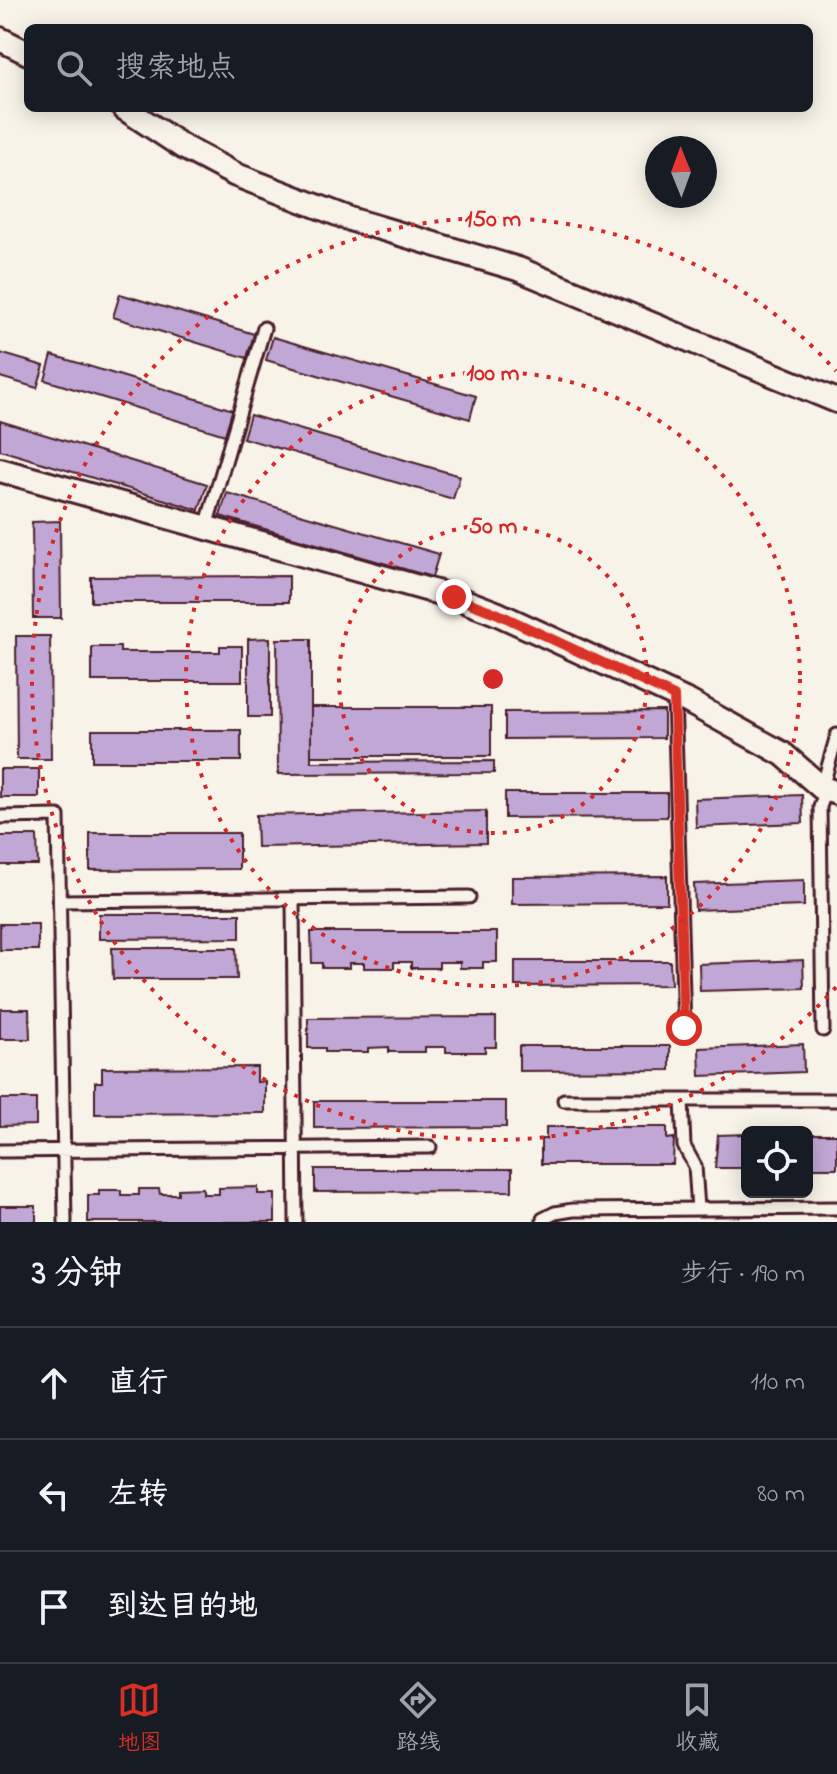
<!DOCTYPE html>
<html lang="zh">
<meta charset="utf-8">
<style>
:root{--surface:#171b24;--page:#242831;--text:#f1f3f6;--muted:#9ea1a6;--line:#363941;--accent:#d93025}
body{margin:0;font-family:"Indie Flower","LXGW WenKai TC",sans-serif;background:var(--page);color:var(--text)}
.controls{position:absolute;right:24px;bottom:24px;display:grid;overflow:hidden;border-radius:12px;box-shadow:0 4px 20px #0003}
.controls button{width:72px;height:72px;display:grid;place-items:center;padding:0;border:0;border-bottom:2px solid var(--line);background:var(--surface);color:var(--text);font:40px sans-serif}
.compass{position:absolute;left:645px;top:136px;width:72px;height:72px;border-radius:50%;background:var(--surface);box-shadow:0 4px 20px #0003;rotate:359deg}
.stop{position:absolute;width:24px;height:24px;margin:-18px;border:6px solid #d93025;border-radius:50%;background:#fff}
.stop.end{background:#d93025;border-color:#fff;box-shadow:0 2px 8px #0008}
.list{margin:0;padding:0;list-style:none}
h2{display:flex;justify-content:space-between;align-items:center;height:104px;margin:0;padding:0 32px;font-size:34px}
h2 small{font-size:26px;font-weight:400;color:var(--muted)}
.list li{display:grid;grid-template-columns:52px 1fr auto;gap:24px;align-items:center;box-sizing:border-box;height:112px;padding:0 32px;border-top:2px solid var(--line)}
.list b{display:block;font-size:30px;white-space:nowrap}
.list em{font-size:26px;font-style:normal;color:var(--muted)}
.icon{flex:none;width:44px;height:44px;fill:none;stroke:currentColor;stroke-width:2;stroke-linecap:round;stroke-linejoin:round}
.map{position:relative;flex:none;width:837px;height:1222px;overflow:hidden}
.search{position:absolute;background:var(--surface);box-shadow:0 4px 20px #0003;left:24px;right:24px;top:24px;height:88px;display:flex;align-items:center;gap:20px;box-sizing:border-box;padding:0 28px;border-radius:12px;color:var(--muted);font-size:30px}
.sheet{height:440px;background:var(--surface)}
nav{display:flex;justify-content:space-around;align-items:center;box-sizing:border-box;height:112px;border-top:2px solid var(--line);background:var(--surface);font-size:22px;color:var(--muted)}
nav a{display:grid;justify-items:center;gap:4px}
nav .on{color:var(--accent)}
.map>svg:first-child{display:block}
.building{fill:#c0a7d5;stroke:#4a1f2b;stroke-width:2}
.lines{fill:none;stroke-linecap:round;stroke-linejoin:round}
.service-casing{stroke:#4a1f2b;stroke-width:17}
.minor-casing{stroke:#4a1f2b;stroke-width:28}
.service{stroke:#f7f3e8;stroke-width:11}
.minor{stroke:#f7f3e8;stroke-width:22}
.route{stroke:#d93025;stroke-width:10}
.ring{fill:none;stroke:#d62828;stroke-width:4;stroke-dasharray:4 8}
.centre{fill:#d62828;stroke:#f7f3e8;stroke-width:4}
.ring-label{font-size:24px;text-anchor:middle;font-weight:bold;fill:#d62828;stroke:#f7f3e8;stroke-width:6;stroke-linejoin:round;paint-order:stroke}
</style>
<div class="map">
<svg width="837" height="1222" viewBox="0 0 837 1222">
<rect width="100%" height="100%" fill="#f7f3e8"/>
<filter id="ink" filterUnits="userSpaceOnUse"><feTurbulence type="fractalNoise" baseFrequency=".0125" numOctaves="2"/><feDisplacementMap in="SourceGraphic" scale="16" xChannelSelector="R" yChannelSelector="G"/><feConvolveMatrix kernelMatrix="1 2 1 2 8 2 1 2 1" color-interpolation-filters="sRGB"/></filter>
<g filter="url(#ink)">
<!-- building -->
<path class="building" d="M 120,294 L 254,334 L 247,358 L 113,317 Z
M 273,337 L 476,396 L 470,419 L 266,360 Z
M 0,353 L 44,366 L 37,388 L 0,377 Z
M 52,355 L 233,410 L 225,435 L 45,380 Z
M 250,415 L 460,476 L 453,499 L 243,438 Z
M 0,421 L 207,484 L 199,510 L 0,450 Z
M 227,493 L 439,554 L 432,577 L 220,516 Z
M 60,521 L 61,618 L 33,618 L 32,522 Z
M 289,576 L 289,602 L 91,602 L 91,577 Z
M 16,636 L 50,636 L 51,759 L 17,759 Z
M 270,638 L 270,717 L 248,717 L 248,639 Z
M 277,639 L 311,639 L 311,762 L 494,761 L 494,773 L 278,774 Z
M 220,646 L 242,646 L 242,681 L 92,681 L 92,647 L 120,647 L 120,652 L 220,652 Z
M 311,707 L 491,707 L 491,756 L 311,756 Z
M 664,711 L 664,738 L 505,739 L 505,712 Z
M 92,730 L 241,730 L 241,761 L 92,761 Z
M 0,769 L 39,769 L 39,797 L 0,797 Z
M 505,793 L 667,793 L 667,817 L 505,818 Z
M 802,795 L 803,823 L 696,827 L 695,799 Z
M 486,811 L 486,843 L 257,847 L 256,815 Z
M 90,833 L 239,833 L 239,869 L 90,870 Z
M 0,836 L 37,836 L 38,865 L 0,865 Z
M 667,876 L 667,903 L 512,904 L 512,877 Z
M 804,880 L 804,906 L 695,910 L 694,884 Z
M 99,914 L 240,914 L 240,938 L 99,939 Z
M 0,924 L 38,924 L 38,950 L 0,950 Z
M 311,932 L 497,932 L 497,962 L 483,962 L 483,968 L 460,968 L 460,962 L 439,962 L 439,968 L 411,968 L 411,962 L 394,962 L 394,968 L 364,968 L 364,963 L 349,963 L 349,968 L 322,968 L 322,963 L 312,963 Z
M 112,948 L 236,948 L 237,979 L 113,979 Z
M 803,960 L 804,988 L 700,991 L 699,964 Z
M 515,961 L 670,961 L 671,985 L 515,986 Z
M 0,1009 L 29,1009 L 30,1039 L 0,1039 Z
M 496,1017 L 496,1047 L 485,1047 L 485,1052 L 446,1052 L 446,1047 L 425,1047 L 425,1052 L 389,1052 L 389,1047 L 368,1048 L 368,1052 L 325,1052 L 325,1048 L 308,1048 L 308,1018 Z
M 803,1044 L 804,1072 L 700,1076 L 699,1048 Z
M 519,1046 L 670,1046 L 670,1070 L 519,1071 Z
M 257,1067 L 257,1082 L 265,1081 L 265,1113 L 95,1114 L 95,1082 L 102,1082 L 102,1068 Z
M 0,1099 L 36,1099 L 36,1125 L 0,1126 Z
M 314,1101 L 506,1101 L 506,1127 L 314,1128 Z
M 546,1127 L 667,1127 L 667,1139 L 674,1138 L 673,1164 L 541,1164 L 541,1139 L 546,1139 Z
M 747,1134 L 747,1168 L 715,1168 L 718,1135 Z
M 807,1134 L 837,1134 L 837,1168 L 807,1168 Z
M 315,1169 L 512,1169 L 512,1191 L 315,1192 Z
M 258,1187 L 258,1194 L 275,1194 L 275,1222 L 88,1222 L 88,1195 L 99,1195 L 99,1190 L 121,1190 L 121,1195 L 139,1195 L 139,1189 L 159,1189 L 160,1194 L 178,1194 L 178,1189 L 203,1188 L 203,1194 L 219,1194 L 219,1188 Z
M 0,1206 L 36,1206 L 36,1222 L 0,1222 Z"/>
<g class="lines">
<!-- service casing -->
<g class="service-casing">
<path id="service" d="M 206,527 L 264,328
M 674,696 L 684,1028
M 822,788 L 837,735
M 0,817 L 58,816 L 65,1222
M 293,899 L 296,1222
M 60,901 L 469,897
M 823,1030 L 820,807 L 826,790
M 564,1100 L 837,1100
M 682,1100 L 684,1146 L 695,1166 L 698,1209
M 0,1151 L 430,1147
M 543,1222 L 543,1219 L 555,1213 L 573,1210 L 837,1208"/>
</g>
<!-- minor casing -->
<g class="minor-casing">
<path id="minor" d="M 0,39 L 28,53
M 124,108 L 183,147 L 236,175 L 353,220 L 518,269 L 837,401
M 0,470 L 454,597 L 496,613 L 689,702 L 783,754 L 822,788 L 837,793"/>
</g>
<!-- service -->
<use href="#service" class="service"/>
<!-- minor -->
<use href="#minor" class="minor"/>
</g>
</g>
<g class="lines" filter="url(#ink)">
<!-- route -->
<path class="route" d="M 454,597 L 496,613 L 674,696 L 684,1028"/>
</g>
<!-- distance rings -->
<g class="ring">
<circle cx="493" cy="679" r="154"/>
<circle cx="493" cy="679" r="307"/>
<path d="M836 987A461 461 0 1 1 836 371"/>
</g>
<circle cx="493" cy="679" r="12" class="centre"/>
<g class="ring-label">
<text x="493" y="226">150 m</text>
<text x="493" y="380">100 m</text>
<text x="493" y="533">50 m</text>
</g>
</svg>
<div class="controls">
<button><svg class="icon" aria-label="locate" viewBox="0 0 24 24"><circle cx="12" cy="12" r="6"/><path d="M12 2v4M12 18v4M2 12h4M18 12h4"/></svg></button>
</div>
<svg class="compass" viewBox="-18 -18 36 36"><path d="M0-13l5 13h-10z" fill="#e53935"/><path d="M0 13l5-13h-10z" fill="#9ea1a6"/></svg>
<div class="stop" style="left:684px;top:1028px"></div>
<div class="stop end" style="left:454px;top:597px"></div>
<div class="search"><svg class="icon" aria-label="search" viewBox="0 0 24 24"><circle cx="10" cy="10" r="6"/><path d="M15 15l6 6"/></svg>搜索地点</div>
</div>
<section class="sheet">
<h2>3 分钟<small>步行 · 190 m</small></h2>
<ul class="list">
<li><svg class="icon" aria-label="ahead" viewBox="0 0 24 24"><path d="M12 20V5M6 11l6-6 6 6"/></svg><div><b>直行</b></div><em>110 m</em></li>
<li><svg class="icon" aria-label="left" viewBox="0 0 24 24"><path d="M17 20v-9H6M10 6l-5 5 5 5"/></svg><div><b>左转</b></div><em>80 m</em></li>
<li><svg class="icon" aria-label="arrive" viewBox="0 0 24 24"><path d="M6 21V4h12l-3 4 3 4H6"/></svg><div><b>到达目的地</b></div></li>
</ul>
</section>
<nav>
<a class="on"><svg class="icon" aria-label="map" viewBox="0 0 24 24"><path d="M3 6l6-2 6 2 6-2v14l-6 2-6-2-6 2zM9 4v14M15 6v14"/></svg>地图</a>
<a><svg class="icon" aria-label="directions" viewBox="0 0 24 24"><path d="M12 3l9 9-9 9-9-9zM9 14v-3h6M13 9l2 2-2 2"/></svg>路线</a>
<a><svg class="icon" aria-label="saved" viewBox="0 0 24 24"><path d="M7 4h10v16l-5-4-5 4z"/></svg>收藏</a>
</nav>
